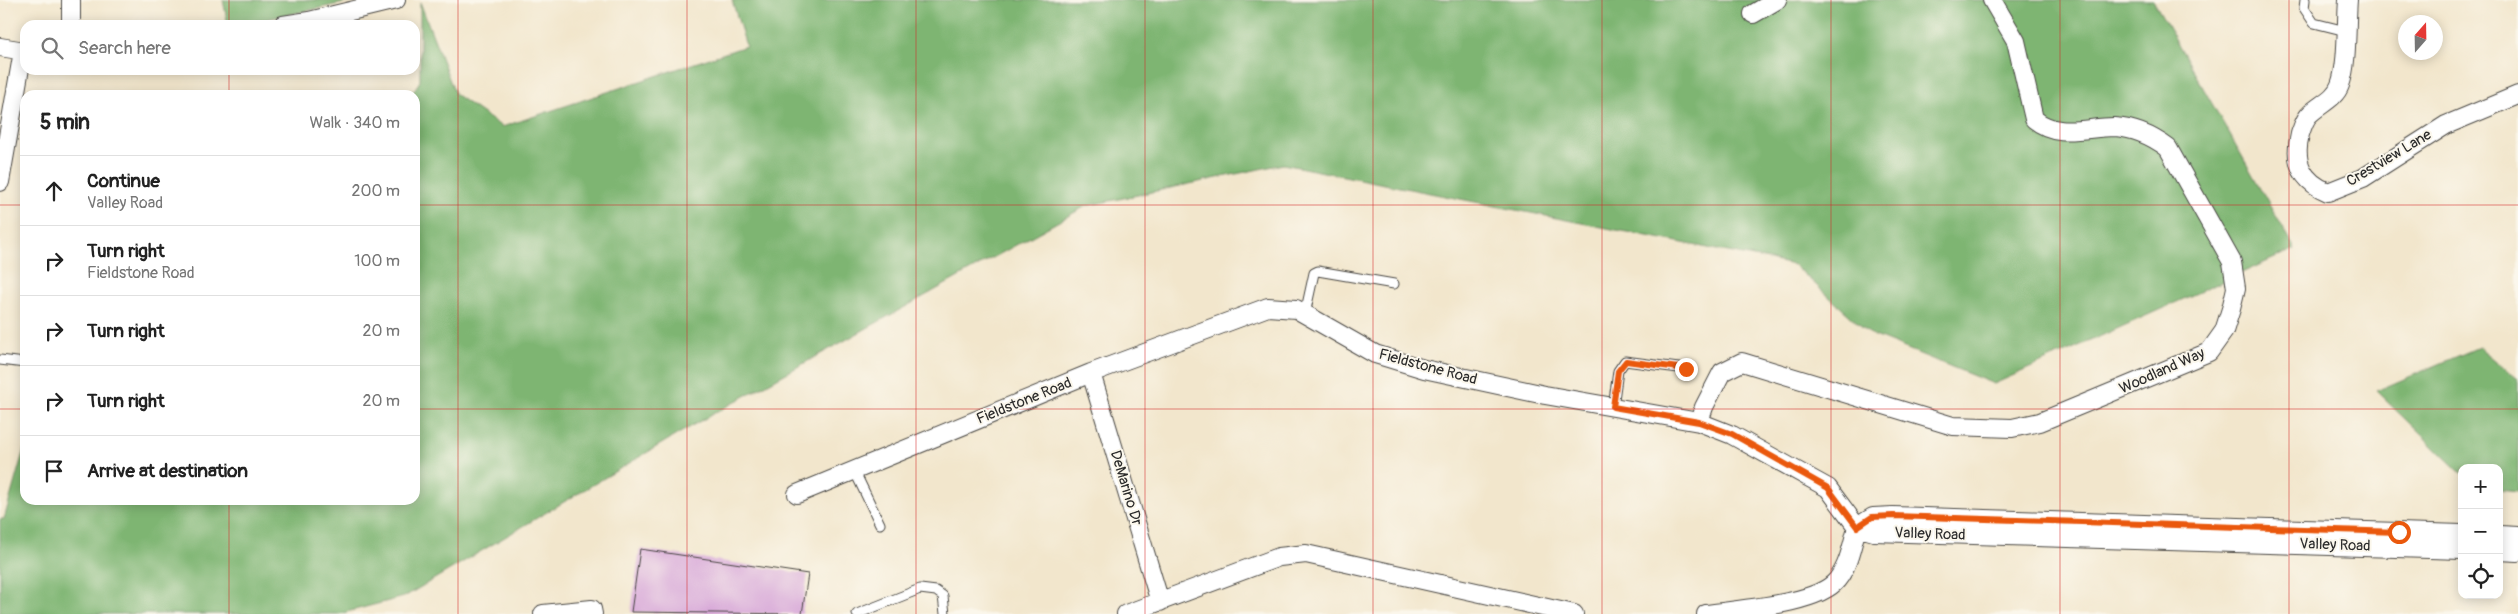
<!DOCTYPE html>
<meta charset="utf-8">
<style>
:root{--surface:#fff;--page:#f2f2f2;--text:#222;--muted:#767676;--line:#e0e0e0}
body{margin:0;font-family:Pangolin,sans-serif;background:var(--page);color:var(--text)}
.controls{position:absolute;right:15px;bottom:15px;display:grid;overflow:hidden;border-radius:10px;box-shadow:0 2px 12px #0003}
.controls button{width:45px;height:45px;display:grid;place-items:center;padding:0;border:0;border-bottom:1px solid var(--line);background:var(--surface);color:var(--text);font:25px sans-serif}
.compass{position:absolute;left:2398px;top:15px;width:45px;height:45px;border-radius:50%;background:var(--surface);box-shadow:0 2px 12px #0003;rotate:20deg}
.stop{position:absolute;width:15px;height:15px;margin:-11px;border:4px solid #ea580c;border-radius:50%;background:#fff}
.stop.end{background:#ea580c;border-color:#fff;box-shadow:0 1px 5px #0008}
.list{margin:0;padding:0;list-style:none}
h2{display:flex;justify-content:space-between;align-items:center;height:65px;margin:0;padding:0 20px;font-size:21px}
h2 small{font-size:16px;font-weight:400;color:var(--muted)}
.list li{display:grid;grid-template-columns:32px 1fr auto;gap:15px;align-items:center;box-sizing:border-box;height:70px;padding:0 20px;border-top:1px solid var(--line)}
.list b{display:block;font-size:19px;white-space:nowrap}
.list p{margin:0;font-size:16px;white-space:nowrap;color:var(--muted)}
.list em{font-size:16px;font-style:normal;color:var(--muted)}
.icon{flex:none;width:28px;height:28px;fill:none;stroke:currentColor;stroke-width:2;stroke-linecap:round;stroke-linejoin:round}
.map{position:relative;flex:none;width:2518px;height:614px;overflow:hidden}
.search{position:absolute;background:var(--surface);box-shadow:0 2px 12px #0003;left:20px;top:20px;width:400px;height:55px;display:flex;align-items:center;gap:12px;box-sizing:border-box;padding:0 18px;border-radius:15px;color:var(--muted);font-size:19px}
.panel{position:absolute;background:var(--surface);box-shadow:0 2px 12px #0003;left:20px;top:90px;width:400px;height:415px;border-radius:15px}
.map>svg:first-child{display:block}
.forest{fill:#7eb572;stroke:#54704e}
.building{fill:#d39ed6}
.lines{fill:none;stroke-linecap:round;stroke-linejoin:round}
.service-casing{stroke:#494743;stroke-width:11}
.minor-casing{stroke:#494743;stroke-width:20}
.service{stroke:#fff;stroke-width:9}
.minor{stroke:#fff;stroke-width:18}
.route{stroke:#ea580c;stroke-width:6}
.grid{fill:none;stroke:#d62828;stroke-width:1;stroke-opacity:0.55}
.labels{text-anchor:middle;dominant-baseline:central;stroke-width:4;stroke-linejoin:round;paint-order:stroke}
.street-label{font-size:15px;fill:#2b2b2b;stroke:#fbf7ec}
</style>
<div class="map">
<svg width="2518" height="614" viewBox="0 0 2518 614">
<rect width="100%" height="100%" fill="#fbf7ec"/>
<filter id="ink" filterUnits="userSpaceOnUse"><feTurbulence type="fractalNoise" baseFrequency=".02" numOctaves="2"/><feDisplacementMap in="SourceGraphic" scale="10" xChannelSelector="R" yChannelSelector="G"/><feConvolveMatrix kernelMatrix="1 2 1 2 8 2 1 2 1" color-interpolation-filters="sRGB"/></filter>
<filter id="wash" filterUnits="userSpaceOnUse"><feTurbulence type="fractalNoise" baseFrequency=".0096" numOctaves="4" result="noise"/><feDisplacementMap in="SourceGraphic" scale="20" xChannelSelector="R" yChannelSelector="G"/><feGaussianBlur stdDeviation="1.12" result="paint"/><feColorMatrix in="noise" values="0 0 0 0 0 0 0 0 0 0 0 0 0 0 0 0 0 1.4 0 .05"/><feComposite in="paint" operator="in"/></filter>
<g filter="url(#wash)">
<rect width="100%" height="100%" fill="#f2e6cc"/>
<!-- forest -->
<path class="forest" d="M 223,0 L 358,0 L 239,25 L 228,25 Z
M 732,0 L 2153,0 L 2295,249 L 1994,384 L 1870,334 L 1794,265 L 1283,164 L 1086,206 L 695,424 L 404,597 L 339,614 L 0,614 L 0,519 L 4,519 L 25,446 L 25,500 L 415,500 L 415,95 L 411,95 L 420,81 L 420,2 L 455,94 L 502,127 L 746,46 Z
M 2479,347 L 2518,379 L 2518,492 L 2499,490 L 2499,468 L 2462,468 L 2462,474 L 2376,391 Z"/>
<g id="blocks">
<!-- building -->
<path class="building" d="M 640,549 L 808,574 L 802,614 L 631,612 Z"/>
</g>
</g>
<g filter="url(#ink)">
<use href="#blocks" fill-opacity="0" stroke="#494743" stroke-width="1"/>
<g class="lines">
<!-- service casing -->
<g class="service-casing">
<path id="service" d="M 2305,0 L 2304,8 L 2314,23 L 2346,31
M 1305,314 L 1314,273 L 1318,271 L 1394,284
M 0,360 L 25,363
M 1613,407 L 1618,371 L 1625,361 L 1686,369
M 854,470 L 880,524
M 857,614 L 920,589 L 936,591 L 943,596 L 945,614"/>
</g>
<!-- minor casing -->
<g class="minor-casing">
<path id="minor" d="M 2348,0 C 2346,23 2348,64 2340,85 C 2335,99 2320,104 2310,114 C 2305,118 2302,128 2300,134 C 2293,162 2302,181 2328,192 L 2363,178 L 2446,125 L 2518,95
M 1753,14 L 1777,0
M 71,25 L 71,0
M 283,25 L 309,21 L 396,0
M 0,47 L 25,51
M 0,182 L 23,51
M 1091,373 L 1160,602
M 1699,422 L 1704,407 L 1722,372 L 1742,362 L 1953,426 L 2012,428 L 2040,422 L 2209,352 L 2224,331 L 2231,309 L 2236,288 L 2232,262 L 2168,148 C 2152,136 2135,128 2114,127 C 2086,127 2058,139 2034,119 L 2016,41 L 1992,0
M 797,494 L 1091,373 L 1268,307 L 1296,309 L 1375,354 L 1424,369 L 1545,395 L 1699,422 L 1732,435 L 1828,488 L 1857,527
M 1857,527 L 1873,517 L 1893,516 L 2462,534
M 1857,527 L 1874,532 L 2462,550
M 2499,535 L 2518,536
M 2499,551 L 2518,552
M 543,614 L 592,609 L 593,614
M 1126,614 L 1279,557 L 1306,554 L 1574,614
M 1706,614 C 1738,609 1817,605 1837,580 C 1849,565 1852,545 1857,527"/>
</g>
<!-- service -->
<use href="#service" class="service"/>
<!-- minor -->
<use href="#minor" class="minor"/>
</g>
</g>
<g class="lines" filter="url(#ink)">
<!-- route -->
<path class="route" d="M 1686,369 L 1626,361 L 1618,371 L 1613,407 L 1699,422 L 1732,434 L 1828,488 L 1857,527 L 1872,517 L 1893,516 L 2399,532"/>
</g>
<!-- grid -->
<path class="grid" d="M 229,0 L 229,25M 458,0 L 458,614M 687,0 L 687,614M 916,0 L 916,614M 1145,0 L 1145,614M 1373,0 L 1373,614M 1602,0 L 1602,614M 1831,0 L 1831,614M 2060,0 L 2060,614M 2289,0 L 2289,614M 229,70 L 229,95M 0,205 L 25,205M 415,205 L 2518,205M 0,409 L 25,409M 415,409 L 2518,409M 229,500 L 229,614"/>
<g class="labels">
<!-- street labels -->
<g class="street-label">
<text transform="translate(2389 158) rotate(-31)">Crestview Lane</text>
<text transform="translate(1428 367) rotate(15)">Fieldstone Road</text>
<text transform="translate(2162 371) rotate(-24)">Woodland Way</text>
<text transform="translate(1024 401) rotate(-22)">Fieldstone Road</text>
<text transform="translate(1126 488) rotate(73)">DeMarino Dr</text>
<text transform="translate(1930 534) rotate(2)">Valley Road</text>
<text transform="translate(2335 545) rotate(2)">Valley Road</text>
</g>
</g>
</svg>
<div class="controls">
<button>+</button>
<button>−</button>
<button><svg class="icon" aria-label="locate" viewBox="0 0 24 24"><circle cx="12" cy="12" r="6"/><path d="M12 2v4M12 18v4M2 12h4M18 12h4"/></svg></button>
</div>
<svg class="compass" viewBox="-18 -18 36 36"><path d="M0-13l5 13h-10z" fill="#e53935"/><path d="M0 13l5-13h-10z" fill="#767676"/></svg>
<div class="stop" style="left:2399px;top:532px"></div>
<div class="stop end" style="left:1686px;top:369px"></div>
<div class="search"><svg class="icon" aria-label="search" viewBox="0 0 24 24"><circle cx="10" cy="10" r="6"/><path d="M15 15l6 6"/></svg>Search here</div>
<section class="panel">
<h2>5 min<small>Walk · 340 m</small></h2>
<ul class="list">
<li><svg class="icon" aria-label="ahead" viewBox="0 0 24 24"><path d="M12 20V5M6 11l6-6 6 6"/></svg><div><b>Continue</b><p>Valley Road</p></div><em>200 m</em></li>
<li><svg class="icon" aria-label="right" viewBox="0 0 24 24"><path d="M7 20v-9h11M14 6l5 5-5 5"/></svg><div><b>Turn right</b><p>Fieldstone Road</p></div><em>100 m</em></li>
<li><svg class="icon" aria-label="right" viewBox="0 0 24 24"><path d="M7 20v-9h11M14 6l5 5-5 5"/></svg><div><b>Turn right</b></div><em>20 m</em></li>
<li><svg class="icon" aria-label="right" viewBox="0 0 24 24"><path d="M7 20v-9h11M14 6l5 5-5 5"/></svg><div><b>Turn right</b></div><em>20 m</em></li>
<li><svg class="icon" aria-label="arrive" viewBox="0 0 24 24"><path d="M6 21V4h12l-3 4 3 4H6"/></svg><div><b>Arrive at destination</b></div></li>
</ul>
</section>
</div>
